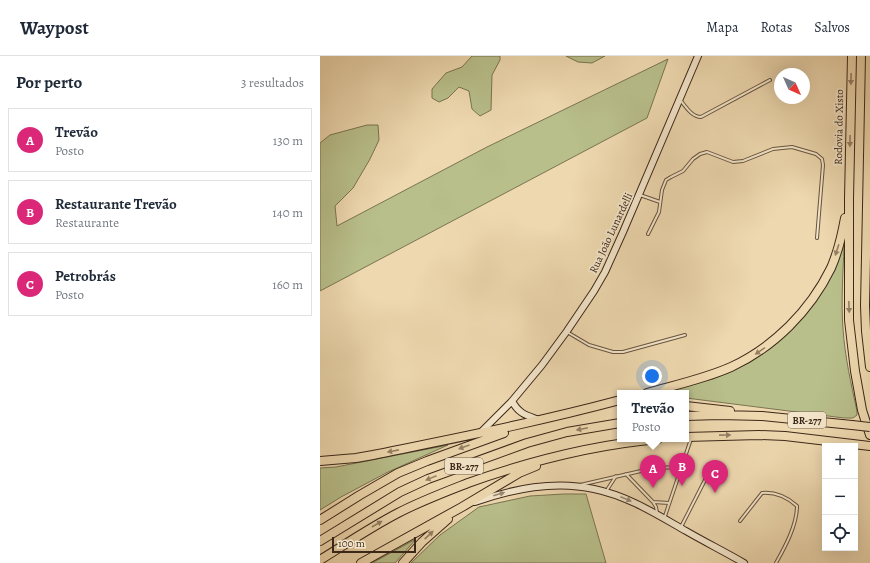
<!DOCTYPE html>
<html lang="pt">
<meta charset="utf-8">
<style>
:root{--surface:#fff;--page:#f6f6f7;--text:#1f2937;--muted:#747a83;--line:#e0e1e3;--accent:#db2777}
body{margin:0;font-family:Alegreya,serif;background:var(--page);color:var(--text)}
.controls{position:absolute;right:12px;bottom:12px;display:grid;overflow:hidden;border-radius:0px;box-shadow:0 4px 16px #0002}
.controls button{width:36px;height:36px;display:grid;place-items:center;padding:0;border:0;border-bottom:1px solid var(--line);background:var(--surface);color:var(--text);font:20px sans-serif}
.compass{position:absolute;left:454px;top:12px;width:36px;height:36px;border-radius:50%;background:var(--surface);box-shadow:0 4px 16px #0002;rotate:135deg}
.scale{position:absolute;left:12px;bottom:10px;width:84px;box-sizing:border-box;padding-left:4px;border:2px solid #3c2819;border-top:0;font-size:11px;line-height:14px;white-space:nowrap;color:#3c2819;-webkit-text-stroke:3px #f4e6cb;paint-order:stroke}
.you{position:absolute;left:332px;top:320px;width:14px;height:14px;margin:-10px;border:3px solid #fff;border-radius:50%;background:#1a73e8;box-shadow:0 0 0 6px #1a73e833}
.badge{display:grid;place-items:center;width:26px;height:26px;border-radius:50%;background:var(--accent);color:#fff;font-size:13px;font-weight:700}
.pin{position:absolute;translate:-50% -33px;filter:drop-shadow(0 1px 2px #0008)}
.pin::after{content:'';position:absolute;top:21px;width:14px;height:12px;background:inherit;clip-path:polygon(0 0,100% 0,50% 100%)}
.popup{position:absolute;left:297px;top:334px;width:72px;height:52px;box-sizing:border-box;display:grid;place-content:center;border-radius:0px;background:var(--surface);filter:drop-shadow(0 1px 3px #0005);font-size:13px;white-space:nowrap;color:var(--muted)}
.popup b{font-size:15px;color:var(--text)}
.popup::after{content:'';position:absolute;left:50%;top:100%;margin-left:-8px;border:8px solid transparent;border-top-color:var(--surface)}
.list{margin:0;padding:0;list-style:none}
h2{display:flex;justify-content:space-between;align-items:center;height:52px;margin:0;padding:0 16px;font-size:17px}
h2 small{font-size:13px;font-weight:400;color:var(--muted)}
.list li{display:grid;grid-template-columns:26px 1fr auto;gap:12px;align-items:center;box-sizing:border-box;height:64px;margin:0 8px 8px;padding:0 8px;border:1px solid var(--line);border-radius:0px}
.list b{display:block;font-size:15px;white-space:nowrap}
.list p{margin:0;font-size:13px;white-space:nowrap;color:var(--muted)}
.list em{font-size:13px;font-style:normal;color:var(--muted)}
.icon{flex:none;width:22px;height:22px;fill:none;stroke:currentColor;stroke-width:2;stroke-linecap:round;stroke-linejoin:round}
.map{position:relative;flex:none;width:550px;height:507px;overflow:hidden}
header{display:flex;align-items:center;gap:24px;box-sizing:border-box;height:56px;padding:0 20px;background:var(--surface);border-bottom:1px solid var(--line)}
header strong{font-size:19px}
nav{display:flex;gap:22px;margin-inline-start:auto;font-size:14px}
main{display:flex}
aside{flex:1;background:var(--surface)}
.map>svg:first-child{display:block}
.green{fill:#b8bf8b;stroke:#7a7452}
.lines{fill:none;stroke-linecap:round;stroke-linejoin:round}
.lane-casing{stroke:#68543e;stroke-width:4}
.secondary-casing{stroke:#3c2819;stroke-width:8}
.highway-casing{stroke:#3c2819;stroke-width:10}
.lane{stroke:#f4e6cb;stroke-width:2}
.secondary{stroke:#f4e6cb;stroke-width:6}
.highway{stroke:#eed8af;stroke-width:8}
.highway-bridge-casing{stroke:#3c2819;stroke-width:10;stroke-linecap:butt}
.highway-bridge{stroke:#eed8af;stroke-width:8}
.oneway{fill:#958064}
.oneway2{fill:#988772}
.labels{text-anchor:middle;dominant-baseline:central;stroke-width:3.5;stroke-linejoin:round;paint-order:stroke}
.shield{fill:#f4e6cb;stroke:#73614e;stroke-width:1}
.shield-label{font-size:10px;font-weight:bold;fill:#3c2819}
.street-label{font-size:11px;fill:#3c2819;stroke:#f4e6cb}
</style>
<header>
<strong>Waypost</strong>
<nav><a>Mapa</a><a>Rotas</a><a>Salvos</a></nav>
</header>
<main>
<aside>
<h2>Por perto<small>3 resultados</small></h2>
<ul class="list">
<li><span class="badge">A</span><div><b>Trevão</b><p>Posto</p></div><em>130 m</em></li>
<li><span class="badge">B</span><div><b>Restaurante Trevão</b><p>Restaurante</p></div><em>140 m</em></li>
<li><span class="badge">C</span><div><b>Petrobrás</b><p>Posto</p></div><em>160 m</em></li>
</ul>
</aside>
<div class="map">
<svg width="550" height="507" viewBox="0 0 550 507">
<rect width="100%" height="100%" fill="#eed8af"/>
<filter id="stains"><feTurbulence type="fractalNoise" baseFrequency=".005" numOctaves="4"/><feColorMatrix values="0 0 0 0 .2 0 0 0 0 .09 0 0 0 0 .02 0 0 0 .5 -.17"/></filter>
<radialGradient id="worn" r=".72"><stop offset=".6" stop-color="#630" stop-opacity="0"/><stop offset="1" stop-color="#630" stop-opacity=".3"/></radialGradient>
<!-- green -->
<path class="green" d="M 152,0 L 180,0 L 180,4 L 172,19 L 171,54 L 160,60 L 152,53 L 149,35 L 139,31 L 128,42 L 119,46 L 112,42 L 112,33 L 126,17 L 142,11 Z
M 246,0 L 285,0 L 272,7 L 258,6 Z
M 348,3 L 327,62 L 0,235 L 0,87 L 10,79 L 47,69 L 58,69 L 59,84 L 50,103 L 33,132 L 15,150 L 17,170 L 167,91 Z
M 524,190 C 523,218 521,246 523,273 C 525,301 531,328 537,355 L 537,359 L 533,362 L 524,362 L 366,342 L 366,337 L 334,337 L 393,323 L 413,315 L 432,305 L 451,292 L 467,278 L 513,214 Z
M 128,389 L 66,417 L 21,441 L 0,454 L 0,412 L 16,411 Z
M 244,438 L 266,438 L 286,507 L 91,507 L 120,479 L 159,451 L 210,440 Z
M 96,483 L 75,507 L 52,507 Z"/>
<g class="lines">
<!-- lane casing -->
<g class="lane-casing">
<path id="lane" d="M 361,45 C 366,51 372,61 381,61 L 450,24
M 320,139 L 340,146
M 328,178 L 339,156 L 342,134 L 346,124 L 351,121 L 363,115 L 373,103 L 380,98 L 387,96 L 413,106 L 423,105 L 453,93 L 472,91 L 496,98 L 502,103 L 503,109 L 497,182
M 247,276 L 269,289 L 293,296 L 303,296 L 365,279
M 306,418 L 333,446 L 336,451 L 337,457
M 260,429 L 334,412 L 361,411
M 287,434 L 296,420
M 333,446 L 349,447
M 345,460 L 371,383
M 420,465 L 442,437 C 455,436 467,441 477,450 C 477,469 465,491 456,507
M 361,471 L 386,422 L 394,415 L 404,411"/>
</g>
<!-- secondary casing -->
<g class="secondary-casing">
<path id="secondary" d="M 192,345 C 199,358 206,359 219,364
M 161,376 L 192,345 L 222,309 L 247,275 L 274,235 L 285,216 L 303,176 L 378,0
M 155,446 C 193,433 234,424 274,433 C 308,440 336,458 366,475 C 385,486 405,496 424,507"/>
</g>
<!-- highway casing -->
<g class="highway-casing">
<path id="highway" d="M 532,0 L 529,142 L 529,264 L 535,315 L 542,354 L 550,379
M 550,0 L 545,250 L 546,275 L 550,311
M 327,337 C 355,329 384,323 411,311 C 454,291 490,255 511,212 C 518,196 522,179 525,162
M 366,350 L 410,355
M 366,360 L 399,359 L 442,360 L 532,369
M 366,381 L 439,379 L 465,380 L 550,390
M 0,405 L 36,402 L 53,399 C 136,382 218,366 300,344
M 0,464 L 40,439 L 78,417 L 107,405 L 184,377
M 0,485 L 80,436 L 108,423 L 207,387 L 247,376 L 300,367
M 0,504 C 26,488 51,471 78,457 C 101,445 125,436 148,427 C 210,405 272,389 338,383
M 41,507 L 142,451 L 199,417 L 216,410
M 83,507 L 102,486 L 128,463"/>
</g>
<!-- lane -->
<use href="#lane" class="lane"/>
<!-- secondary -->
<use href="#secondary" class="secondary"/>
<!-- highway -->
<use href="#highway" class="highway"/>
<!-- highway-bridge casing -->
<g class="highway-bridge-casing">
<path id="highway-bridge" d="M 532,369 L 550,371"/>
</g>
<!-- highway-bridge -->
<use href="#highway-bridge" class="highway-bridge"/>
</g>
<!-- one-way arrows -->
<defs><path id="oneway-solid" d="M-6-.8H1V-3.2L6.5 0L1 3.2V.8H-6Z"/></defs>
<g class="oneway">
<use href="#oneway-solid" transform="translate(531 23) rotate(91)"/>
<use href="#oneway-solid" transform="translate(530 85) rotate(91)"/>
<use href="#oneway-solid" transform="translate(517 194) rotate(108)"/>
<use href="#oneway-solid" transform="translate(529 251) rotate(88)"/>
<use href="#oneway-solid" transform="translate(440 295) rotate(146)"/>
<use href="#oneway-solid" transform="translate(262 373) rotate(168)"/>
<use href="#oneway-solid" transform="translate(405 379) rotate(-1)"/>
<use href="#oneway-solid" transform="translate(144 391) rotate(160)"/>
<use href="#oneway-solid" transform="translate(73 395) rotate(169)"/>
<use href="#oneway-solid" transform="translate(111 422) rotate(158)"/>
<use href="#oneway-solid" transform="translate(57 468) rotate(-30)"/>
<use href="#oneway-solid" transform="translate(109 479) rotate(-43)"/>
</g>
<g class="oneway2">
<use href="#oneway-solid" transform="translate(179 438) rotate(-16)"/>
<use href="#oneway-solid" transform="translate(306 443) rotate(22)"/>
</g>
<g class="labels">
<!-- shield labels -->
<g class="shield">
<rect x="468" y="356" width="38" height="16" rx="3"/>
<rect x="125" y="402" width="38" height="16" rx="3"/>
</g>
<g class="shield-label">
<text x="487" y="364">BR-277</text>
<text x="144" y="410">BR-277</text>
</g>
<!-- street labels -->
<g class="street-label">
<text transform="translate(519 71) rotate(-89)">Rodovia do Xisto</text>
<text transform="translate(291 177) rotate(-65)">Rua João Lunardelli</text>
</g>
</g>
<rect width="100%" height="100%" filter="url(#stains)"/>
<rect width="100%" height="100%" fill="url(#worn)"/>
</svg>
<div class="controls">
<button>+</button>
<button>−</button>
<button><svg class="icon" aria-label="locate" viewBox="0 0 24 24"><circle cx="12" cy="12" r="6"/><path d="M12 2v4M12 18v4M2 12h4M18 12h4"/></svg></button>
</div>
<svg class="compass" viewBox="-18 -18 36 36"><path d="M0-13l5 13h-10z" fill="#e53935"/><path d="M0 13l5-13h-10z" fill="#747a83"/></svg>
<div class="scale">100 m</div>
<div class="you"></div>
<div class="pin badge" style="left:333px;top:432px">A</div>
<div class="popup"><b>Trevão</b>Posto</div>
<div class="pin badge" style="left:362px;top:430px">B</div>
<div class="pin badge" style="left:395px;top:437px">C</div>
</div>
</main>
